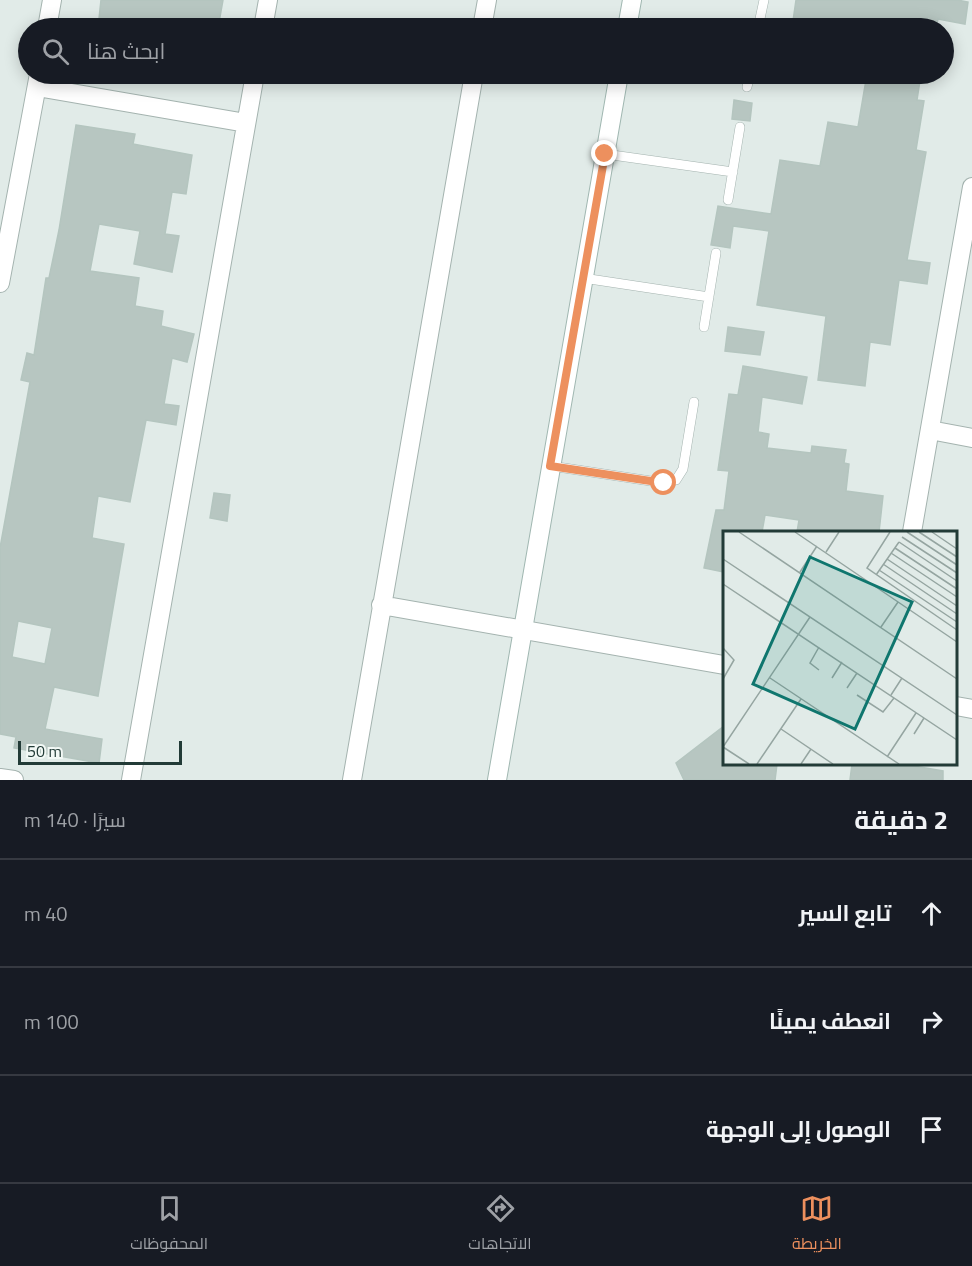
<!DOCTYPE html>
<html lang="ar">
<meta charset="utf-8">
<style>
:root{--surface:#171b24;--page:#242831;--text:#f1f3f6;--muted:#9ea1a6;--line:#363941;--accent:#ed905e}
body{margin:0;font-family:"Titillium Web",Cairo,sans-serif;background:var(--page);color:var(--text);direction:rtl}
.scale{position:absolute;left:18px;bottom:15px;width:164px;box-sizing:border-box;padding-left:6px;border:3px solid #223b37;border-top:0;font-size:16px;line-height:21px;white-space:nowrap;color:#223b37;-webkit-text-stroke:4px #f2f8f5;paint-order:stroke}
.stop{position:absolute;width:18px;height:18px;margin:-14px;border:4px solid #ed905e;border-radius:50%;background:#fff}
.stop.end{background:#ed905e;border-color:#fff;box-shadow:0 2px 6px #0008}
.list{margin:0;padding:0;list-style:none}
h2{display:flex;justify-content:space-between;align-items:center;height:78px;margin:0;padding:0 24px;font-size:26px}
h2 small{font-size:20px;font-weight:400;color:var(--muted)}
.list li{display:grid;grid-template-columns:39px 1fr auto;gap:18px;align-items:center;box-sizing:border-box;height:108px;padding:0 24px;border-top:2px solid var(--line)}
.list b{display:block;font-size:22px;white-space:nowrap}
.list em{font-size:20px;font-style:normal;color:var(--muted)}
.icon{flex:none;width:33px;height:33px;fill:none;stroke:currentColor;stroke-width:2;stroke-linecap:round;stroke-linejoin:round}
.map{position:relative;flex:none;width:972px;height:780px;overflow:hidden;direction:ltr}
.search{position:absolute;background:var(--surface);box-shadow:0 3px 15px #0003;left:18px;right:18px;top:18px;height:66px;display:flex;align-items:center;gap:15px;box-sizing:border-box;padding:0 21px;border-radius:33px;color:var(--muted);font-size:22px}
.sheet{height:402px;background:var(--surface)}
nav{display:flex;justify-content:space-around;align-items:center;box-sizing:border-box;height:84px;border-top:2px solid var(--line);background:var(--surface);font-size:16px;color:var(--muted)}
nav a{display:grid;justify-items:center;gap:3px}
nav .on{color:var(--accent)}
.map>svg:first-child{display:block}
.building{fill:#b7c6c1;stroke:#b4c5bf;stroke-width:1.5;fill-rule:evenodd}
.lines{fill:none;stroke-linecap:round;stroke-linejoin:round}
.service-casing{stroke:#a4b3af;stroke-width:10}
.minor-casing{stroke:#a4b3af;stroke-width:20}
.secondary-casing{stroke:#a0b7b1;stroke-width:20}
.service{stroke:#fff;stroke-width:9}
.minor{stroke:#fff;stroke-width:18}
.secondary{stroke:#fff;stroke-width:18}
.route{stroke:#ed905e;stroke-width:8}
.inset-road{fill:none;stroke:#95a5a1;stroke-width:1.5}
.view{fill:#0f766e;fill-opacity:0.15;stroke:#0f766e;stroke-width:3}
.inset-edge{fill:none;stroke:#223b37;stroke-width:3}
</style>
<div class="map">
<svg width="972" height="780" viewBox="0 0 972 780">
<rect width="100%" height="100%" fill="#e1ebe8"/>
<!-- building -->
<path class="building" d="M 101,0 L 223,0 L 218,28 L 98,28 Z
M 796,0 L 957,0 L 968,2 L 965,24 L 938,19 L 936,28 L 901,28 L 861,22 L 860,28 L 792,28 Z
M 867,74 L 921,74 L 917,100 L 924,101 L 916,150 L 926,152 L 907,260 L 930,263 L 927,284 L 899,280 L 890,345 L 870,342 L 865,386 L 818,380 L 826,316 L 757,305 L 769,231 L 733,226 L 730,248 L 711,245 L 718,206 L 771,214 L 780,160 L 820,166 L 828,122 L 858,127 Z
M 734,100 L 752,103 L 750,121 L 732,119 Z
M 76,125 L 135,134 L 133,144 L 192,155 L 186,194 L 172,192 L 165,234 L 179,236 L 172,272 L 134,264 L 140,231 L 99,224 L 90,271 L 139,278 L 135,306 L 163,311 L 161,326 L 194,334 L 187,362 L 172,358 L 164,404 L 179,406 L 176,425 L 146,420 L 130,502 L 98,496 L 92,538 L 124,544 L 98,696 L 54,687 L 45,729 L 102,739 L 99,763 L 14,748 L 16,737 L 0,734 L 0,548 L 30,382 L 21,380 L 27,353 L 34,355 L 46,278 L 49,278 L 59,230 ZM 18,621 L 52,628 L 45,664 L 12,657 Z
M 728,327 L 764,332 L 760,355 L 725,351 Z
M 743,366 L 807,377 L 802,404 L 762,397 L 758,432 L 769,434 L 767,448 L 811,453 L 812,446 L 846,450 L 844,463 L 849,464 L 846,491 L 883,496 L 879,532 L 797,532 L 799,520 L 765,515 L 762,532 L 724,532 L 724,572 L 704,568 L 716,510 L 724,510 L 729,471 L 718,470 L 729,394 L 738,395 Z
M 214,493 L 230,495 L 227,521 L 210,518 Z
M 724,726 L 724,764 L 777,764 L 775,780 L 684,780 L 676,763 Z
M 852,764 L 902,764 L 943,771 L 943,780 L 850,780 Z"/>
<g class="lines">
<!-- service casing -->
<g class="service-casing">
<path id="service" d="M 758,28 L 764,0
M 747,87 L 750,74
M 605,154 L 733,172
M 728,200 L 740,127
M 583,278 L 709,297
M 704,327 L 716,253
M 551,466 L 664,483 L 676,480 L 683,469 L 694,402"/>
</g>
<!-- minor casing -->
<g class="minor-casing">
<path id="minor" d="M 47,28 L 52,0
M 263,28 L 268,0
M 482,28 L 487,0
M 37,87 L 246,123
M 0,283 L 39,74
M 930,430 L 972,438
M 912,532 L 972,187
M 381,605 L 724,665
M 956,706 L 972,709
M 0,778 L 14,780
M 131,780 L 255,74
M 352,780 L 474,74"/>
</g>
<!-- secondary casing -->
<g class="secondary-casing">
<path id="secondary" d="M 627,28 L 632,0
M 497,780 L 619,74"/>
</g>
<!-- service -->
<use href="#service" class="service"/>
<!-- minor -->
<use href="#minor" class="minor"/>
<!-- secondary -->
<use href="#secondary" class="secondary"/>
</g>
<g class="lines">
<!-- route -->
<path class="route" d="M 605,154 L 550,466 L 664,483"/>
</g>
<!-- overview -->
<g transform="translate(723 531)">
<rect width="234" height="234" fill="#e1ebe8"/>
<path class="inset-road" d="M 16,1 L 234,148M 72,1 L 234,111M 167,1 L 144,37 L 234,99M 184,1 L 234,34M 196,1 L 234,26M 209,1 L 234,18M 179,6 L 234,42M 176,11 L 234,50M 172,17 L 234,58M 103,21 L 116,1M 168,22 L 234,66M 0,28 L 234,184M 164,28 L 234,75M 160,33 L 234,83M 156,39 L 234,91M 77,41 L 94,15M 153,44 L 176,11M 0,53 L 234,209M 158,96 L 175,71M 96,116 L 87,132 L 96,139M 0,117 L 11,129 L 0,148M 47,147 L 176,233M 109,147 L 119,131M 124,157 L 134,142M 134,164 L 160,181 L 171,167M 168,164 L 179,147M 58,198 L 110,233M 191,203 L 201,187M 0,216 L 87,86M 0,216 L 26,233M 164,226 L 193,182M 34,233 L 78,168M 78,233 L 88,218"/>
<path class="view" d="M 87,26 L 189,71 L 132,198 L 30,153 Z"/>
<rect width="234" height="234" class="inset-edge"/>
</g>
</svg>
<div class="scale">50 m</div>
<div class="stop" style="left:664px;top:483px"></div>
<div class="stop end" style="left:605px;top:154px"></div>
<div class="search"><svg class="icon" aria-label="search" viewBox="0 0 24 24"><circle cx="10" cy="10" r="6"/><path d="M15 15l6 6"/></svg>ابحث هنا</div>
</div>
<section class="sheet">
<h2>2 دقيقة<small>سيرًا · 140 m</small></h2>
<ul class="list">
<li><svg class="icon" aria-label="ahead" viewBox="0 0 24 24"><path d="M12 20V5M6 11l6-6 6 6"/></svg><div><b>تابع السير</b></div><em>40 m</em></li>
<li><svg class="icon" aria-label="right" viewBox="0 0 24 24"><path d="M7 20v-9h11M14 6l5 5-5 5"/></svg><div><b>انعطف يمينًا</b></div><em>100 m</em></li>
<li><svg class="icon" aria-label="arrive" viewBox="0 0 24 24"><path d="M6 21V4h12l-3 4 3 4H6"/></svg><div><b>الوصول إلى الوجهة</b></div></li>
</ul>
</section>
<nav>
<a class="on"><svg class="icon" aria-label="map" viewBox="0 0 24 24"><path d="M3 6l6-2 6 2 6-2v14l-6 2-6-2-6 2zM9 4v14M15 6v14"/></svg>الخريطة</a>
<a><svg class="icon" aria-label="directions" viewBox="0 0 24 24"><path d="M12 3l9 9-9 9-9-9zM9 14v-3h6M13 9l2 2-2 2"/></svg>الاتجاهات</a>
<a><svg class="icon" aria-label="saved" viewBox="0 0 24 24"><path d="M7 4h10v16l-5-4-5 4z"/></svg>المحفوظات</a>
</nav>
